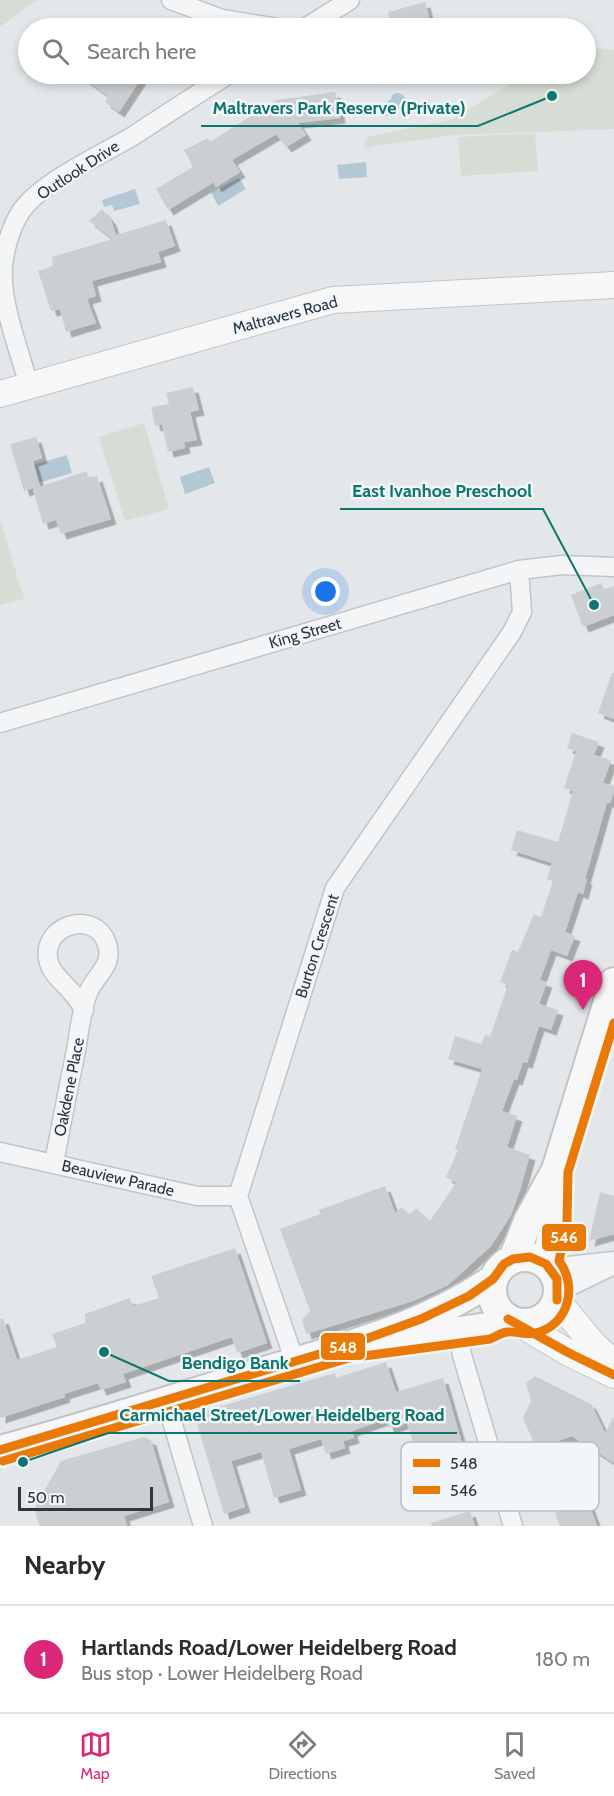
<!DOCTYPE html>
<meta charset="utf-8">
<style>
:root{--surface:#fff;--page:#f2f2f3;--text:#2b2b33;--muted:#7c7c81;--line:#e1e1e2;--accent:#db2777}
body{margin:0;font-family:Cabin,sans-serif;background:var(--page);color:var(--text)}
.scale{position:absolute;left:18px;bottom:15px;width:135px;box-sizing:border-box;padding-left:6px;border:3px solid #2a3744;border-top:0;font-size:16px;line-height:21px;white-space:nowrap;color:#2a3744;-webkit-text-stroke:4px #f2f6f8;paint-order:stroke}
.you{position:absolute;left:326px;top:592px;width:21px;height:21px;margin:-15px;border:4px solid #fff;border-radius:50%;background:#1a73e8;box-shadow:0 0 0 9px #1a73e833}
.badge{display:grid;place-items:center;width:39px;height:39px;border-radius:50%;background:var(--accent);color:#fff;font-size:20px;font-weight:700}
.pin{position:absolute;translate:-50% -50px;filter:drop-shadow(0 2px 3px #0008)}
.pin::after{content:'';position:absolute;top:32px;width:21px;height:18px;background:inherit;clip-path:polygon(0 0,100% 0,50% 100%)}
.list{margin:0;padding:0;list-style:none}
h2{display:flex;justify-content:space-between;align-items:center;height:78px;margin:0;padding:0 24px;font-size:26px}
h2 small{font-size:20px;font-weight:400;color:var(--muted)}
.list li{display:grid;grid-template-columns:39px 1fr auto;gap:18px;align-items:center;box-sizing:border-box;height:108px;padding:0 24px;border-top:2px solid var(--line)}
.list b{display:block;font-size:22px;white-space:nowrap}
.list p{margin:0;font-size:20px;white-space:nowrap;color:var(--muted)}
.list em{font-size:20px;font-style:normal;color:var(--muted)}
.icon{flex:none;width:33px;height:33px;fill:none;stroke:currentColor;stroke-width:2;stroke-linecap:round;stroke-linejoin:round}
.map{position:relative;flex:none;width:614px;height:1526px;overflow:hidden}
.search{position:absolute;background:var(--surface);box-shadow:0 3px 9px #0003;left:18px;right:18px;top:18px;height:66px;display:flex;align-items:center;gap:15px;box-sizing:border-box;padding:0 21px;border-radius:33px;color:var(--muted);font-size:22px}
.sheet{height:186px;background:var(--surface)}
nav{display:flex;justify-content:space-around;align-items:center;box-sizing:border-box;height:84px;border-top:2px solid var(--line);background:var(--surface);font-size:16px;color:var(--muted)}
nav a{display:grid;justify-items:center;gap:3px}
nav .on{color:var(--accent)}
.map>svg:first-child{display:block}
.green{fill:#d6ddd4}
.water{fill:#b2c8d5}
.building{fill:#cccfd2;filter:url(#shadow)}
.lines{fill:none;stroke-linecap:round;stroke-linejoin:round}
.street-casing{stroke:#c2c5c7;stroke-width:21}
.secondary-casing{stroke:#c2c5c7;stroke-width:28}
.primary-casing{stroke:#c0c4c7;stroke-width:32}
.street{stroke:#f4f5f6;stroke-width:18}
.secondary{stroke:#f7f7f8;stroke-width:26}
.primary{stroke:#f7f7f8;stroke-width:28}
.bus-1-casing{stroke:#f2f6f8;stroke-width:14}
.bus-2-casing{stroke:#f2f6f8;stroke-width:14}
.bus-1{stroke:#ea7a07;stroke-width:9}
.bus-2{stroke:#ea7a07;stroke-width:9}
.labels{text-anchor:middle;dominant-baseline:central;stroke-width:5;stroke-linejoin:round;paint-order:stroke}
.street-label{font-size:16px;fill:#2a3744;stroke:#f2f6f8}
.key{fill:#f2f6f8;stroke:#b6bdc2;stroke-width:1.5}
.key-label{font-size:16px;fill:#2a3744}
.leader{fill:none;stroke:#0f766e;stroke-width:2}
.callout-dot{fill:#0f766e;stroke:#f2f6f8;stroke-width:2}
.callout-label{font-size:18px;text-anchor:middle;font-weight:bold;fill:#0f766e;stroke:#f2f6f8;stroke-width:5;stroke-linejoin:round;paint-order:stroke}
.line-badge{stroke:#f2f6f8;stroke-width:2}
.badge-label{font-size:16px;text-anchor:middle;font-weight:bold;fill:#fff}
</style>
<div class="map">
<svg width="614" height="1526" viewBox="0 0 614 1526">
<defs>
<filter id="shadow"><feDropShadow dx="5.5" dy="5.5" stdDeviation="0" flood-color="#0004"/></filter>
</defs>
<rect width="100%" height="100%" fill="#e4e7e9"/>
<!-- green -->
<path class="green" d="M 0,0 L 37,0 L 0,27 Z
M 586,47 L 614,50 L 614,129 L 454,135 L 373,146 L 364,149 L 367,137 L 453,119 L 525,74 L 586,74 Z
M 535,133 L 538,171 L 461,176 L 458,137 Z
M 144,423 L 169,509 L 125,521 L 99,437 Z
M 0,519 L 24,599 L 0,605 Z"/>
<!-- water -->
<path class="water" d="M 399,93 L 404,96 L 407,101 L 405,106 L 388,116 L 384,115 L 383,105 L 391,99 L 393,94 Z
M 366,162 L 367,177 L 339,179 L 337,165 Z
M 239,178 L 246,189 L 218,206 L 211,192 Z
M 135,189 L 140,204 L 114,211 L 112,205 L 104,207 L 102,200 Z
M 67,455 L 72,473 L 38,483 L 33,465 Z
M 209,467 L 215,483 L 185,494 L 180,477 Z"/>
<!-- building -->
<path class="building" d="M 425,2 L 429,18 L 392,28 L 388,12 Z
M 78,74 L 144,74 L 119,112 L 105,102 L 108,96 Z
M 335,92 L 340,118 L 298,123 L 306,135 L 286,147 L 276,134 L 232,160 L 240,172 L 216,187 L 214,182 L 168,210 L 156,189 L 193,167 L 184,150 L 208,138 L 210,142 L 276,100 Z
M 102,209 L 111,220 L 116,235 L 166,220 L 175,246 L 158,252 L 161,262 L 92,281 L 96,296 L 87,299 L 96,323 L 66,332 L 60,309 L 51,311 L 38,271 L 53,266 L 52,257 L 113,239 L 89,221 Z
M 193,387 L 199,410 L 190,412 L 197,440 L 184,442 L 185,448 L 168,452 L 162,424 L 155,426 L 151,407 L 169,404 L 166,393 Z
M 36,437 L 42,458 L 33,461 L 40,486 L 24,491 L 10,444 Z
M 87,471 L 88,479 L 97,476 L 111,519 L 61,534 L 56,520 L 43,524 L 33,489 Z
M 601,583 L 604,590 L 614,586 L 614,615 L 583,627 L 571,595 Z
M 612,673 L 614,673 L 614,719 L 598,713 Z
M 572,733 L 599,742 L 594,755 L 611,760 L 603,783 L 614,786 L 614,792 L 610,803 L 607,802 L 585,879 L 587,879 L 583,894 L 578,892 L 565,932 L 575,936 L 567,956 L 551,950 L 540,980 L 547,982 L 539,1004 L 558,1010 L 551,1030 L 539,1026 L 527,1063 L 523,1062 L 517,1080 L 514,1079 L 502,1111 L 517,1116 L 507,1147 L 530,1155 L 520,1190 L 511,1215 L 491,1246 L 448,1285 L 413,1301 L 306,1334 L 302,1320 L 310,1311 L 280,1229 L 320,1214 L 319,1210 L 385,1186 L 395,1213 L 402,1207 L 409,1215 L 416,1208 L 430,1221 L 456,1183 L 446,1177 L 458,1150 L 455,1149 L 482,1069 L 448,1059 L 455,1036 L 481,1044 L 485,1035 L 490,1036 L 508,985 L 500,982 L 512,950 L 518,952 L 534,914 L 541,917 L 553,881 L 547,879 L 552,863 L 511,850 L 517,830 L 558,842 L 573,791 L 564,788 L 576,751 L 567,748 Z
M 600,1192 L 614,1196 L 614,1234 L 589,1241 Z
M 235,1248 L 267,1343 L 237,1353 L 232,1337 L 123,1374 L 126,1382 L 101,1390 L 98,1383 L 64,1394 L 65,1397 L 0,1418 L 0,1319 L 3,1318 L 17,1360 L 57,1347 L 52,1334 L 85,1323 L 85,1314 L 130,1298 L 133,1306 L 159,1298 L 151,1276 Z
M 386,1362 L 396,1392 L 443,1378 L 466,1457 L 421,1470 L 407,1423 L 389,1428 L 386,1419 L 352,1431 L 354,1438 L 343,1441 L 345,1448 L 326,1454 L 321,1439 L 289,1449 L 301,1490 L 274,1498 L 261,1452 L 231,1461 L 245,1507 L 224,1514 L 194,1414 L 335,1373 L 336,1378 Z
M 535,1376 L 591,1404 L 605,1433 L 614,1416 L 614,1463 L 572,1436 L 543,1446 L 551,1472 L 536,1476 L 526,1445 L 534,1443 L 523,1418 L 531,1401 L 526,1383 Z
M 144,1437 L 151,1440 L 169,1502 L 124,1516 L 127,1526 L 40,1526 L 34,1509 L 61,1461 Z
M 583,1465 L 592,1494 L 586,1496 L 597,1526 L 560,1526 L 555,1513 L 560,1511 L 549,1477 Z
M 470,1511 L 475,1526 L 432,1526 L 431,1523 Z"/>
<g class="lines">
<!-- street casing -->
<g class="street-casing">
<path id="street" d="M 171,0 L 222,19 L 278,28
M 305,28 L 350,0
M 29,386 C 19,349 0,303 3,265 C 5,248 11,227 20,213 C 39,183 101,155 133,136 C 165,115 197,94 229,74
M 0,723 L 519,570 L 562,565 L 614,567
M 0,1152 L 197,1196 L 238,1196
M 54,1163 C 61,1126 68,1088 76,1051 C 79,1032 81,1011 88,993 C 95,975 114,966 107,944 C 95,907 38,926 49,963 C 53,976 66,984 74,995 C 78,999 81,1005 84,1010
M 550,1268 L 614,1261
M 558,1292 L 614,1265
M 458,1331 L 462,1355 L 513,1526
M 295,1362 L 238,1196 L 335,888 L 512,632 L 522,612 L 519,570
M 166,1401 L 203,1526"/>
</g>
<!-- secondary casing -->
<g class="secondary-casing">
<path id="secondary" d="M 0,394 L 333,300 L 614,285
M 557,1300 L 593,1344 L 614,1363
M 518,1323 L 569,1353 L 614,1375"/>
</g>
<!-- primary casing -->
<g class="primary-casing">
<path id="primary" d="M492 1290a33 33 0 1 1 66 0a33 33 0 1 1-66 0Z
M 513,1259 L 528,1221 L 556,1170 L 614,982
M 546,1264 L 555,1221 L 556,1175
M 399,1339 L 488,1327 L 508,1319
M 0,1450 C 82,1428 163,1402 245,1377 C 329,1351 420,1330 493,1279"/>
</g>
<!-- street -->
<use href="#street" class="street"/>
<!-- secondary -->
<use href="#secondary" class="secondary"/>
<!-- primary -->
<use href="#primary" class="primary"/>
<!-- bus-1 casing -->
<g class="bus-1-casing">
<path id="bus-1" d="M 508,1319 L 569,1353 L 614,1375
M 0,1450 L 346,1346 L 421,1319 L 469,1296 L 493,1279 L 504,1264 L 513,1259 L 530,1257 L 546,1264 L 557,1279 L 557,1300"/>
</g>
<!-- bus-2 casing -->
<g class="bus-2-casing">
<path id="bus-2" d="M 3,1461 L 349,1358 L 490,1339 C 495,1337 501,1333 507,1332 C 516,1331 526,1335 536,1333 C 569,1325 578,1286 559,1261 L 567,1222 L 568,1172 L 614,1023"/>
</g>
<!-- bus-1 -->
<use href="#bus-1" class="bus-1"/>
<!-- bus-2 -->
<use href="#bus-2" class="bus-2"/>
</g>
<g class="labels">
<!-- street labels -->
<g class="street-label">
<text transform="translate(78 170) rotate(-33)">Outlook Drive</text>
<text transform="translate(285 315) rotate(-15)">Maltravers Road</text>
<text transform="translate(305 633) rotate(-16)">King Street</text>
<text transform="translate(317 946) rotate(-72)">Burton Crescent</text>
<text transform="translate(69 1087) rotate(-79)">Oakdene Place</text>
<text transform="translate(118 1178) rotate(13)">Beauview Parade</text>
</g>
</g>
<!-- legend -->
<rect x="401" y="1442" width="198" height="69" rx="9" class="key"/>
<rect x="413" y="1459" width="27" height="8" fill="#ea7a07"/>
<rect x="413" y="1486" width="27" height="8" fill="#ea7a07"/>
<g class="key-label">
<text x="450" y="1469">548</text>
<text x="450" y="1496">546</text>
</g>
<!-- callouts -->
<path class="leader" d="M552 96L478 126H201M594 605L543 509H340M104 1352L169 1381H300M23 1462L108 1433H457"/>
<g class="callout-dot">
<circle cx="552" cy="96" r="6"/>
<circle cx="594" cy="605" r="6"/>
<circle cx="104" cy="1352" r="6"/>
<circle cx="23" cy="1462" r="6"/>
</g>
<g class="callout-label">
<text x="339" y="114">Maltravers Park Reserve (Private)</text>
<text x="442" y="497">East Ivanhoe Preschool</text>
<text x="235" y="1369">Bendigo Bank</text>
<text x="282" y="1421">Carmichael Street/Lower Heidelberg Road</text>
</g>
<g class="line-badge">
<rect x="541" y="1223" width="46" height="29" rx="6" fill="#ea7a07"/>
<rect x="320" y="1332" width="46" height="29" rx="6" fill="#ea7a07"/>
</g>
<g class="badge-label">
<text x="564" y="1243">546</text>
<text x="343" y="1353">548</text>
</g>
</svg>
<div class="scale">50 m</div>
<div class="you"></div>
<div class="pin badge" style="left:583px;top:1010px">1</div>
<div class="search"><svg class="icon" aria-label="search" viewBox="0 0 24 24"><circle cx="10" cy="10" r="6"/><path d="M15 15l6 6"/></svg>Search here</div>
</div>
<section class="sheet">
<h2>Nearby<small></small></h2>
<ul class="list">
<li><span class="badge">1</span><div><b>Hartlands Road/Lower Heidelberg Road</b><p>Bus stop · Lower Heidelberg Road</p></div><em>180 m</em></li>
</ul>
</section>
<nav>
<a class="on"><svg class="icon" aria-label="map" viewBox="0 0 24 24"><path d="M3 6l6-2 6 2 6-2v14l-6 2-6-2-6 2zM9 4v14M15 6v14"/></svg>Map</a>
<a><svg class="icon" aria-label="directions" viewBox="0 0 24 24"><path d="M12 3l9 9-9 9-9-9zM9 14v-3h6M13 9l2 2-2 2"/></svg>Directions</a>
<a><svg class="icon" aria-label="saved" viewBox="0 0 24 24"><path d="M7 4h10v16l-5-4-5 4z"/></svg>Saved</a>
</nav>
